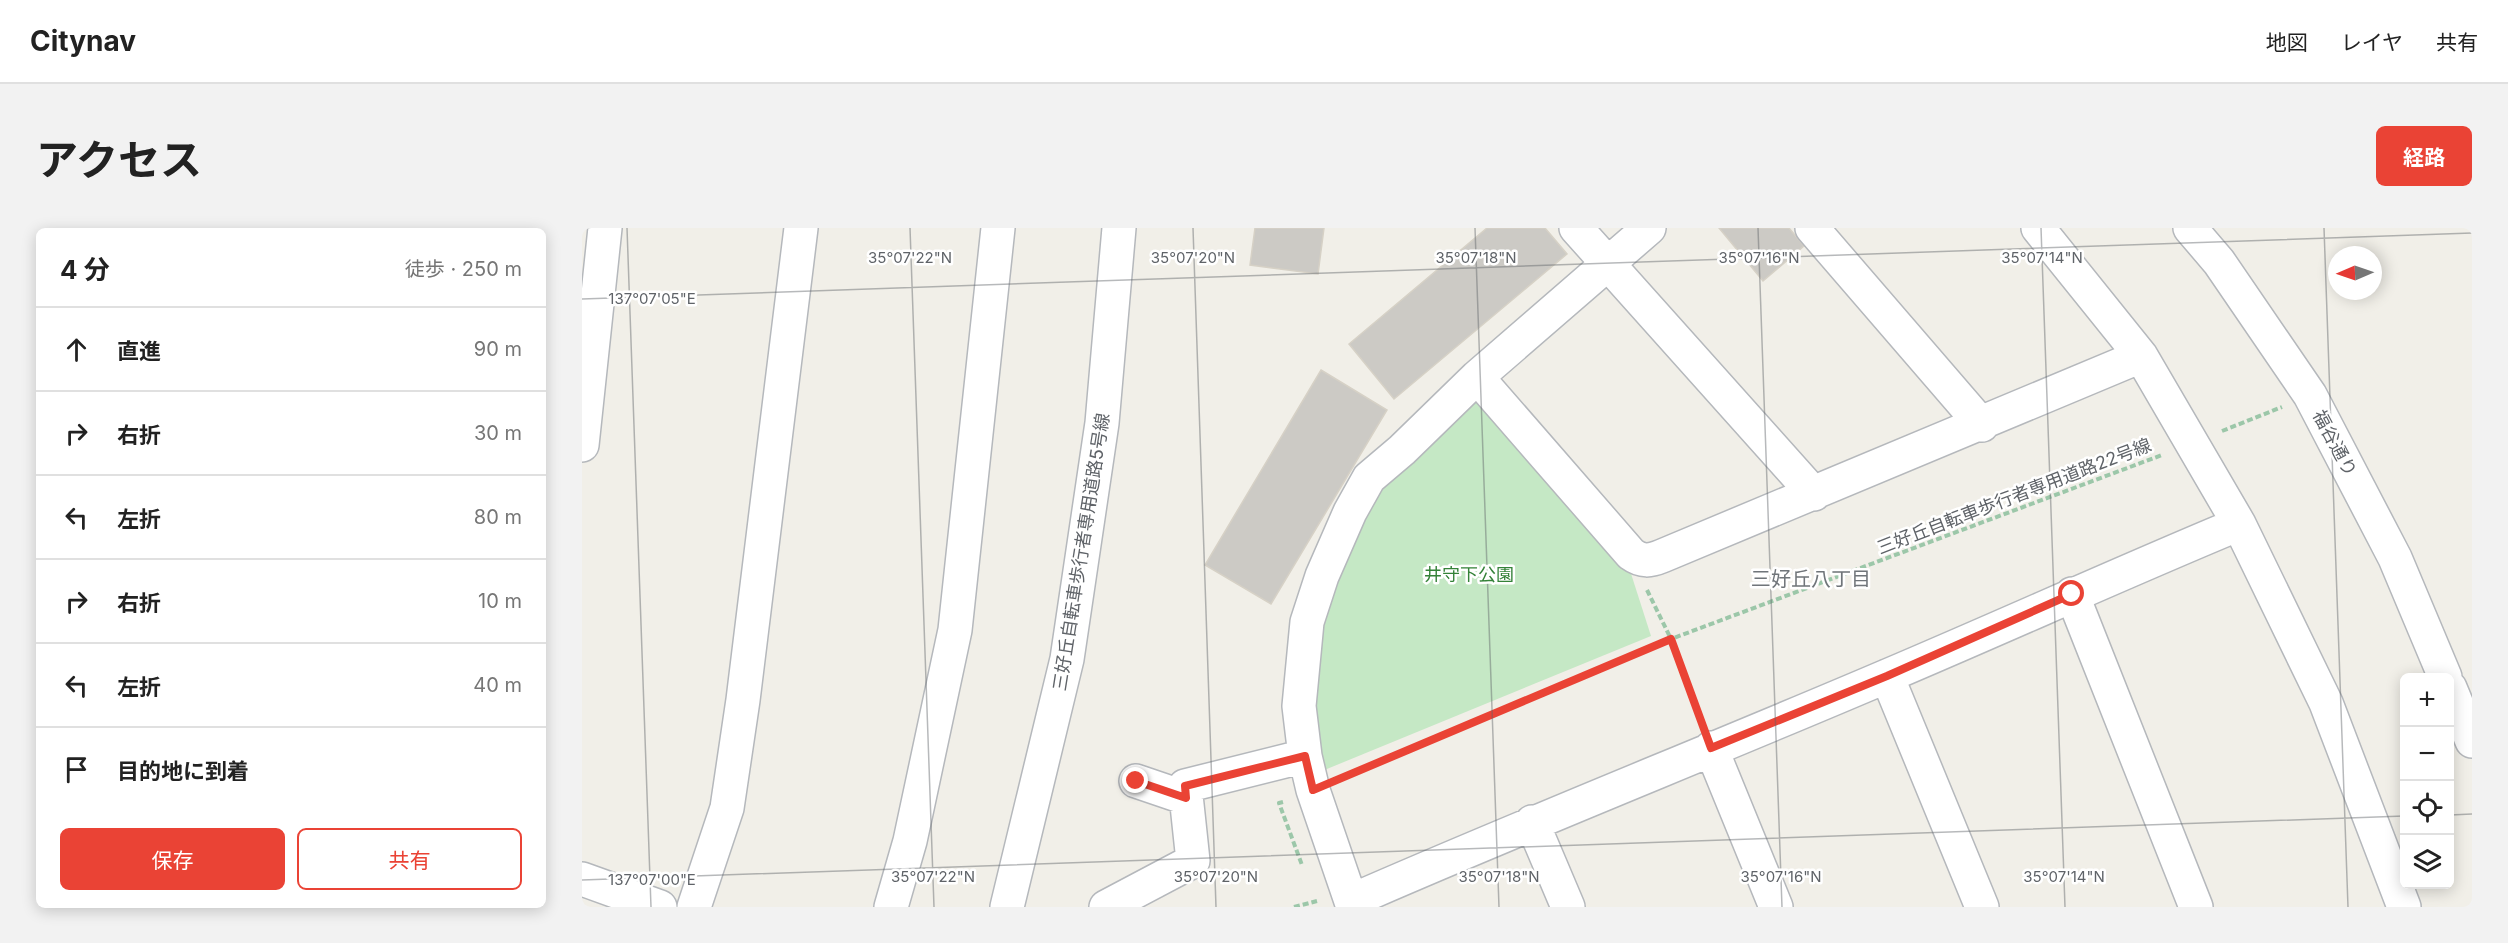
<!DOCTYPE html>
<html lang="ja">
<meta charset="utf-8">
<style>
:root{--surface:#fff;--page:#f2f2f2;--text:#222;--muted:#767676;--line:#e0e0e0;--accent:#ea4335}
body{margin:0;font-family:Inter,"Noto Sans JP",sans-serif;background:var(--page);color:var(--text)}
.controls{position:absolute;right:18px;bottom:18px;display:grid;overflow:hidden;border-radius:9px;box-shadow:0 3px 15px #0003}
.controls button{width:54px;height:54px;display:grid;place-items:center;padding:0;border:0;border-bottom:2px solid var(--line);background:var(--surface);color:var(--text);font:30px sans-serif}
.compass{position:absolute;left:1746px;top:18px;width:54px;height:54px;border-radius:50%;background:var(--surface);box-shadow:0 3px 15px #0003;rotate:268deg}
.stop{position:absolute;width:18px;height:18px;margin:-14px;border:4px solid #ea4335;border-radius:50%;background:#fff}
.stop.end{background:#ea4335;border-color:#fff;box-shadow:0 2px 6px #0008}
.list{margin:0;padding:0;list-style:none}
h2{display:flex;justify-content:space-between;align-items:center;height:78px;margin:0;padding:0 24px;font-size:26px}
h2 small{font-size:20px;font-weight:400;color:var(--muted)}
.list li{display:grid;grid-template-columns:39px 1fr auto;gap:18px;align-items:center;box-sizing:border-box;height:84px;padding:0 24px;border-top:2px solid var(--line)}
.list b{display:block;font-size:22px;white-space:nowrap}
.list em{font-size:20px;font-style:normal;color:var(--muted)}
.actions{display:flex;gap:12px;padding:18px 24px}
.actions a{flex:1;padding:14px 0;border:2px solid var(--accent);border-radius:9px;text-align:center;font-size:21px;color:var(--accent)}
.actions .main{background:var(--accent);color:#fff}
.icon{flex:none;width:33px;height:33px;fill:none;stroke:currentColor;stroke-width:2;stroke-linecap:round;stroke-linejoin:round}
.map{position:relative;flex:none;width:1890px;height:679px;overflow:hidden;border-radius:9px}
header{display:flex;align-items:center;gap:36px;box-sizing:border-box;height:84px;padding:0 30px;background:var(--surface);border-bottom:2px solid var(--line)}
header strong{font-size:28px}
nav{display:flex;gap:33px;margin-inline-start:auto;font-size:21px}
.intro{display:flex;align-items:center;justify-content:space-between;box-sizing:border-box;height:144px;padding:0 36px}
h1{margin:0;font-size:42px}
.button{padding:15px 27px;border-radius:9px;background:var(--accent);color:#fff;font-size:21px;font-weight:700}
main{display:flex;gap:36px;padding:0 36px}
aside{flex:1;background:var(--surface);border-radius:9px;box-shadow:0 3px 15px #0003}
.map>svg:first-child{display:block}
.green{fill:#c5e8c5}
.building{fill:#cccac5;stroke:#d6d1c6;stroke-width:1.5}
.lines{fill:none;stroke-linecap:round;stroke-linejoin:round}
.minor-casing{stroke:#b5b8bc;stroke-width:36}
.path{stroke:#9cc7a9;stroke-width:4;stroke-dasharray:6 3;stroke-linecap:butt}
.minor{stroke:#fff;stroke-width:33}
.route{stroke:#ea4335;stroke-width:8}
.ticks{fill:none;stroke:#5f6368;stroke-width:1.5;stroke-opacity:0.45}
.labels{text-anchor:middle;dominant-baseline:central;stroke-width:5;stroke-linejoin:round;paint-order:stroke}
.street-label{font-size:18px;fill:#5f6368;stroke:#fff}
.park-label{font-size:18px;fill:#348238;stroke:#fff}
.neighbourhood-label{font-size:20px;fill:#70757a;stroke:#fff}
.ticks-label{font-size:15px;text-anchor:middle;fill:#5f6368;stroke:#fff;stroke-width:5;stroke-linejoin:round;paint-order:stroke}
</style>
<header>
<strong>Citynav</strong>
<nav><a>地図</a><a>レイヤ</a><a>共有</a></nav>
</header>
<div class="intro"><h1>アクセス</h1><a class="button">経路</a></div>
<main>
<aside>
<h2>4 分<small>徒歩 · 250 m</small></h2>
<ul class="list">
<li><svg class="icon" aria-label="ahead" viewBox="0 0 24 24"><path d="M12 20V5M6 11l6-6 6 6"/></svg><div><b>直進</b></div><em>90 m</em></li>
<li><svg class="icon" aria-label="right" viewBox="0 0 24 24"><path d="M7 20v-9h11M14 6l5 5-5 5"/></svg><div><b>右折</b></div><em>30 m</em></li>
<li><svg class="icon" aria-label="left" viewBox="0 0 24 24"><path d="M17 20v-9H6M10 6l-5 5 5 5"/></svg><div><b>左折</b></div><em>80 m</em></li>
<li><svg class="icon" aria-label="right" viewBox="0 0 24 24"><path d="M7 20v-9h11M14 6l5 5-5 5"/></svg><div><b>右折</b></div><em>10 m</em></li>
<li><svg class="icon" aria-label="left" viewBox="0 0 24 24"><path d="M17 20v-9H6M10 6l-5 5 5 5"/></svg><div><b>左折</b></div><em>40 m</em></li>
<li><svg class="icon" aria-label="arrive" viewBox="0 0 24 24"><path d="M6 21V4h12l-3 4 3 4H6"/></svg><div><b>目的地に到着</b></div></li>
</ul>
<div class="actions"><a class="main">保存</a><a>共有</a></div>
</aside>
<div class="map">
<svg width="1890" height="679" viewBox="0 0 1890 679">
<rect width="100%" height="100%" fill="#f1efe8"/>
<!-- green -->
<path class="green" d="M 883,152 L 1044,330 L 1069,408 L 740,543 L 726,486 L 734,418 L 786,259 Z"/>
<!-- building -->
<path class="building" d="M 673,0 L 742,0 L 736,46 L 668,37 Z
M 905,0 L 963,0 L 985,26 L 812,171 L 767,116 Z
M 1137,0 L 1207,0 L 1222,18 L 1181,53 Z
M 739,142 L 805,182 L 689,376 L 623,337 Z"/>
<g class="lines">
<!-- minor casing -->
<g class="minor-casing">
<path id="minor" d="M 994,0 L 1232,266
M 1230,0 L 1400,197
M 1456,0 L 1559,128 L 1657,296 L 1744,475 L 1822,679
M 1608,0 L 1637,34 L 1728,167 L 1813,330 L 1863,449
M 895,149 L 1049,326 C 1060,334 1068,333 1080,328 L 1559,128
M 0,217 L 23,0
M 1490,366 L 1614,679
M 1305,448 L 1400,679
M 1868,460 L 1890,513
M 1129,520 L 1194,679
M 554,553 L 604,570
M 950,594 L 986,679
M 0,651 L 78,679
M 769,673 C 947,595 1127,524 1305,448 C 1423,398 1539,345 1657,296
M 112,679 L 145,580 L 161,472 L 219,0
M 309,679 L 328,613 L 373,402 L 416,0
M 425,679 L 485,431 L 520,195 L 537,0
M 524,679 L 611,633 L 603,558 L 723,528
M 771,679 L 731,562 L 723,528 L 717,478 L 725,394 L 740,348 L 768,284 L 787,250 L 820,222 L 895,149 L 1067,0"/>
</g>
<!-- path -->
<path class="path" d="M 1640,203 L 1700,179
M 1065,362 L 1089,411 L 1119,491
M 761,549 L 1089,411 L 1580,227
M 701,574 L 697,575 L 720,637
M 712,679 L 735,673"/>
<!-- minor -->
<use href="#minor" class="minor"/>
</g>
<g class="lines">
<!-- route -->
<path class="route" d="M 554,553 L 604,570 L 603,558 L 723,528 L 731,562 L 1089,411 L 1129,520 L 1305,448 L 1490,366"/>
</g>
<!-- ticks -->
<path class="ticks" d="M 45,0 L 69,679M 328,0 L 352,679M 611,0 L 634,679M 893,0 L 917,679M 1176,0 L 1200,679M 1459,0 L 1483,679M 1742,0 L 1766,679M 0,71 L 1890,5M 1868,587 L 1890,586M 0,652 L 1822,588"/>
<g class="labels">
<!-- street labels -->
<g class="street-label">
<text transform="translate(1753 215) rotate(62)">福谷通り</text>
<text transform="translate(1432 268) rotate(-21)">三好丘自転車歩行者専用道路22号線</text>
<text transform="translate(499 324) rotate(-81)">三好丘自転車歩行者専用道路5号線</text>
</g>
<!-- park labels -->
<g class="park-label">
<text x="887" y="346">井守下公園</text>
</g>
<!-- neighbourhood labels -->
<g class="neighbourhood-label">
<text x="1229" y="351">三好丘八丁目</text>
</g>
</g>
<g class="ticks-label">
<text x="328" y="35">35°07'22"N</text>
<text x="611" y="35">35°07'20"N</text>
<text x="894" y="35">35°07'18"N</text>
<text x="1177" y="35">35°07'16"N</text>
<text x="1460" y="35">35°07'14"N</text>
<text x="70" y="76">137°07'05"E</text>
<text x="351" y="654">35°07'22"N</text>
<text x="634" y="654">35°07'20"N</text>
<text x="917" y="654">35°07'18"N</text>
<text x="1199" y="654">35°07'16"N</text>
<text x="1482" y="654">35°07'14"N</text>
<text x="70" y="657">137°07'00"E</text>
</g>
</svg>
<div class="controls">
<button>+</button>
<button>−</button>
<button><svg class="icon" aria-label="locate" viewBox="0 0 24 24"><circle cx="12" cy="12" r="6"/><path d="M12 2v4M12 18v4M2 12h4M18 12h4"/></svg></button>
<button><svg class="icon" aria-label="layers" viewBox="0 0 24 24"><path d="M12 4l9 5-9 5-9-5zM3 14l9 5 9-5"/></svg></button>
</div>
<svg class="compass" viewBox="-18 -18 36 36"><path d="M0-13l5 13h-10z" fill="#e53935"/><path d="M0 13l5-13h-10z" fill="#767676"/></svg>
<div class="stop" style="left:1490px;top:366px"></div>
<div class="stop end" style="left:554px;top:553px"></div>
</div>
</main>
